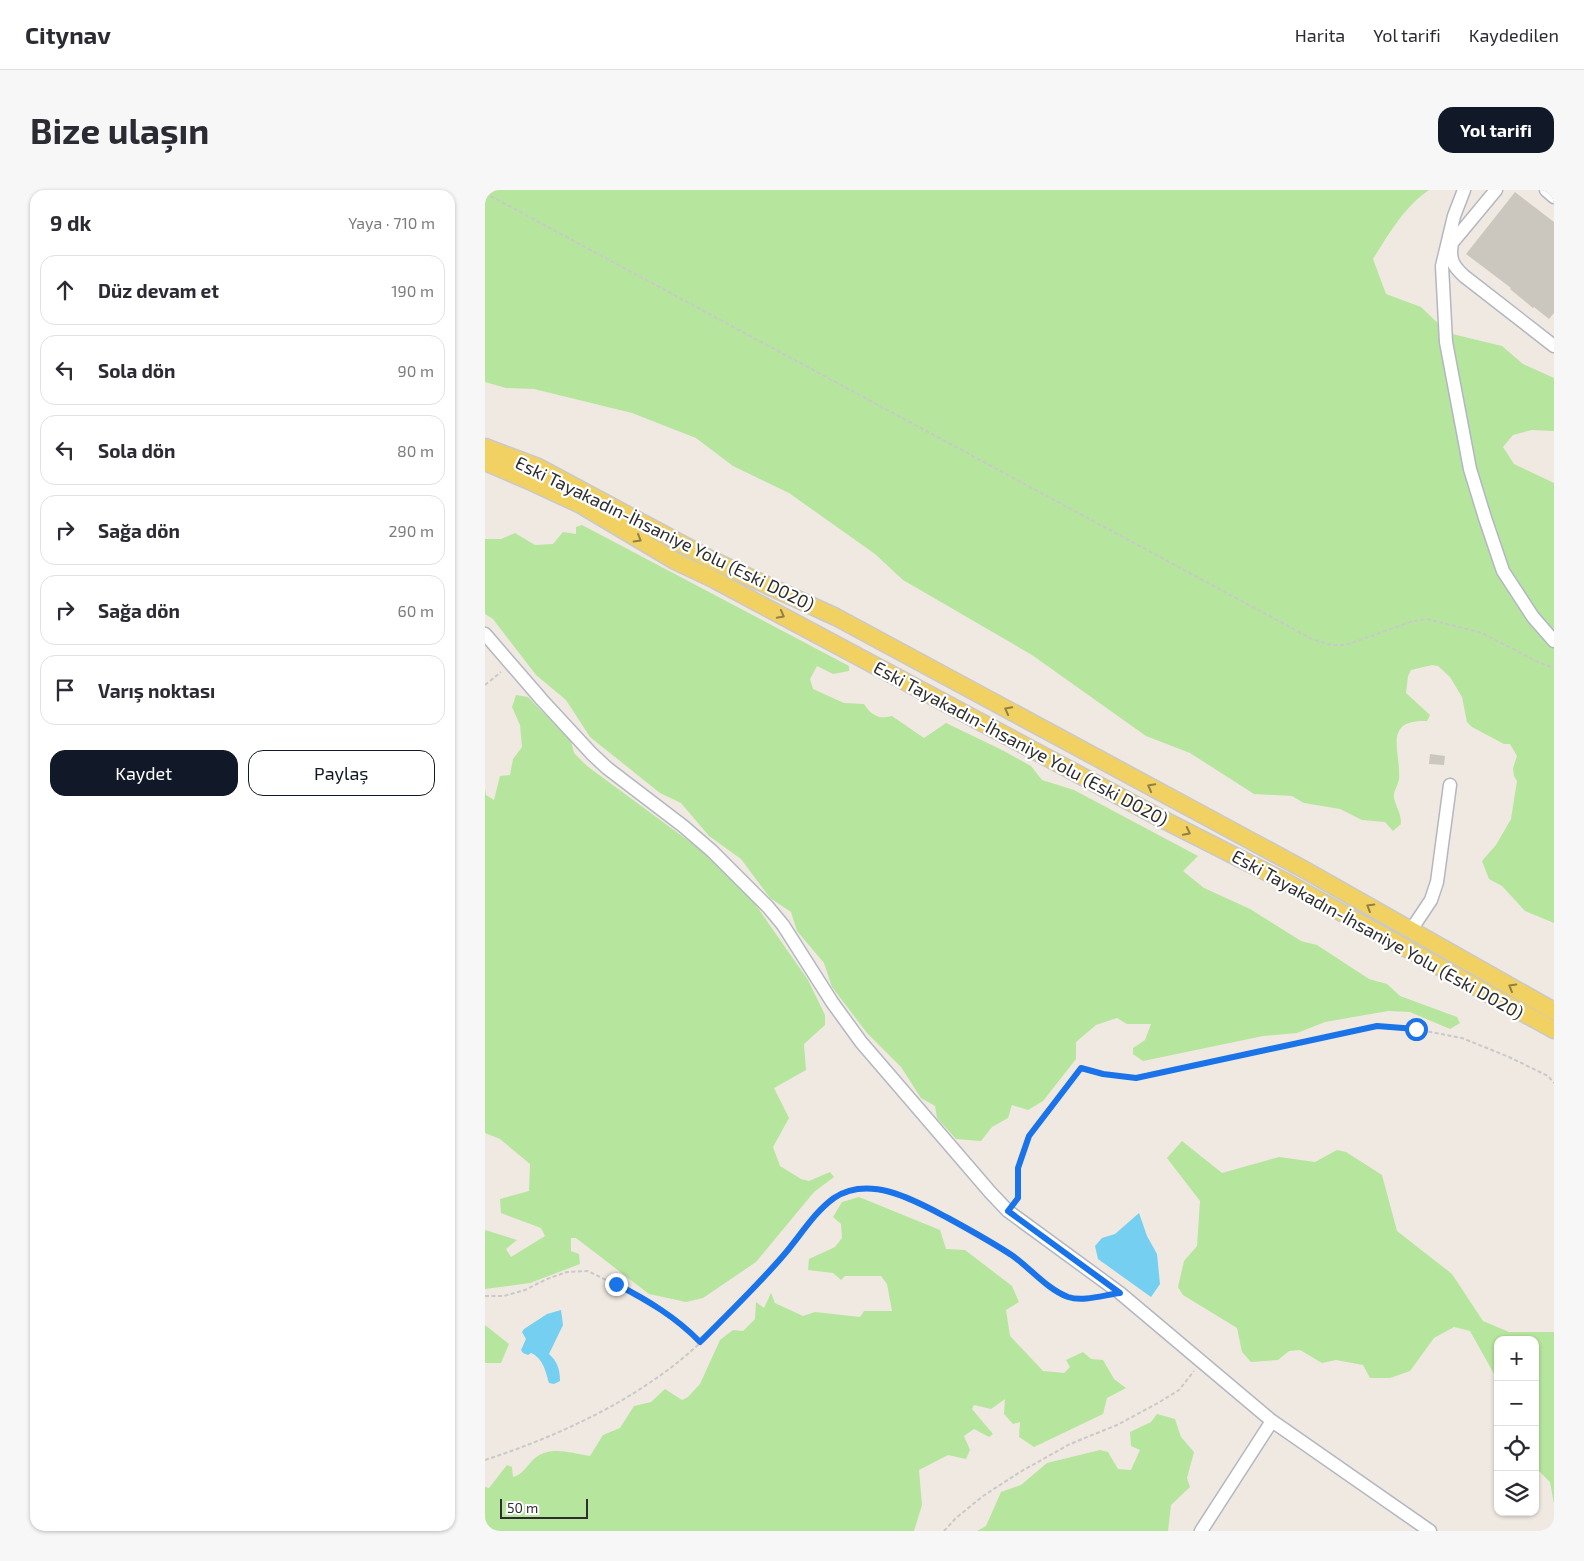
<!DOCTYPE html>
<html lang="tr">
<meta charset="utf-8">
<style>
:root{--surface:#fff;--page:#f7f7f7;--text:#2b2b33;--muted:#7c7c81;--line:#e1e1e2;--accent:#111827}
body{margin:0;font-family:"Exo 2",sans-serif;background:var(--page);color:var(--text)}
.controls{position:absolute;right:15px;bottom:15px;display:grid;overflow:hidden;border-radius:10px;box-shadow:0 1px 4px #0004}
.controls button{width:45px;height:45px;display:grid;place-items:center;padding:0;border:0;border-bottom:1px solid var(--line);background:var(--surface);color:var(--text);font:25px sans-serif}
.scale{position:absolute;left:15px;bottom:12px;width:88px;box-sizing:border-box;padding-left:5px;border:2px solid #2e2e2e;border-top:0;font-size:14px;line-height:18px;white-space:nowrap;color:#2e2e2e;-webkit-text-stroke:4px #fff;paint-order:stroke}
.stop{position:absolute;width:15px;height:15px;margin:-11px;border:4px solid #1a73e8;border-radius:50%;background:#fff}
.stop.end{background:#1a73e8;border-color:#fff;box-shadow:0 1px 5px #0008}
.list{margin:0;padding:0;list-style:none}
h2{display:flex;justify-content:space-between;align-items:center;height:65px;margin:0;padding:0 20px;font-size:21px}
h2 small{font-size:16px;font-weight:400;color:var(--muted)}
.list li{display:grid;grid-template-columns:32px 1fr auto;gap:15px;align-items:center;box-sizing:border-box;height:70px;margin:0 10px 10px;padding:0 10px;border:1px solid var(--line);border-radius:15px}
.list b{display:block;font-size:19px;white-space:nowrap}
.list em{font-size:16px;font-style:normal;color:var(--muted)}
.actions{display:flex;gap:10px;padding:15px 20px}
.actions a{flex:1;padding:11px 0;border:1px solid var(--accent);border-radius:15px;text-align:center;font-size:18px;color:var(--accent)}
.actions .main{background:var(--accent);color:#fff}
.icon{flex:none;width:28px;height:28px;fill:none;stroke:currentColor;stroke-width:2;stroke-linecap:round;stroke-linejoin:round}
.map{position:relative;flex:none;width:1069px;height:1341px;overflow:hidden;border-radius:15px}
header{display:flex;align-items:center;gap:30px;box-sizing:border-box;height:70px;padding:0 25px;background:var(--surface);border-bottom:1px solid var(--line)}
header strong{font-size:24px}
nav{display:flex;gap:28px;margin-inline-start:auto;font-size:18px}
.intro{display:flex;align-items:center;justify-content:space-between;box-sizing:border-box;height:120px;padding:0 30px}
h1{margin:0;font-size:35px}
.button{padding:12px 22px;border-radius:15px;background:var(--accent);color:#fff;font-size:18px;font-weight:700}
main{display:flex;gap:30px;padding:0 30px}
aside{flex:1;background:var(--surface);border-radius:15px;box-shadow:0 1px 4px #0004}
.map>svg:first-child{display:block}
.green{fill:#b6e59e}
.water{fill:#75cff0}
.building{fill:#cbc7bf}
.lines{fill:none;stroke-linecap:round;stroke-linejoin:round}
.minor-casing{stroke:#b4b7c1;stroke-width:15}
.major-casing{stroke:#c9c9c9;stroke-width:19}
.path{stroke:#c9c9c9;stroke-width:2;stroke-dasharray:4 2.5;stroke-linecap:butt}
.minor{stroke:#fff;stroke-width:12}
.major{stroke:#f2d163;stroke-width:16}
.oneway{stroke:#908048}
.route{stroke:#1a73e8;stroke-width:6}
.labels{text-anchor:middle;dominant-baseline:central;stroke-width:4.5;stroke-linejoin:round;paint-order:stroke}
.street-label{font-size:18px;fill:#2e2e2e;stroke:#fff}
</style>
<header>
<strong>Citynav</strong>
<nav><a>Harita</a><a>Yol tarifi</a><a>Kaydedilen</a></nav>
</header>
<div class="intro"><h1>Bize ulaşın</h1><a class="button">Yol tarifi</a></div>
<main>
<aside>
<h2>9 dk<small>Yaya · 710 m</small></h2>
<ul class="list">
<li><svg class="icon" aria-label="ahead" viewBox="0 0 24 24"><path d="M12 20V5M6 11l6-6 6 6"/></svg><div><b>Düz devam et</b></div><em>190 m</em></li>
<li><svg class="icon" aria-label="left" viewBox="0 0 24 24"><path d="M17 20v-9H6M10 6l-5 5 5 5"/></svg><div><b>Sola dön</b></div><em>90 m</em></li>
<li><svg class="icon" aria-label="left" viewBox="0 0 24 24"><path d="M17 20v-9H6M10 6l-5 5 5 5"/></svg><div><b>Sola dön</b></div><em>80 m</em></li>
<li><svg class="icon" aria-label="right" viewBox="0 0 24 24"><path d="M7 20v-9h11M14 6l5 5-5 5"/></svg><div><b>Sağa dön</b></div><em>290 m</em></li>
<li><svg class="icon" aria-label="right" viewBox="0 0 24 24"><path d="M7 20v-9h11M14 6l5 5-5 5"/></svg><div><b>Sağa dön</b></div><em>60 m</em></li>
<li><svg class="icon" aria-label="arrive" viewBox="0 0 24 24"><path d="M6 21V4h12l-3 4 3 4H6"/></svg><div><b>Varış noktası</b></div></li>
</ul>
<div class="actions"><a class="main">Kaydet</a><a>Paylaş</a></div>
</aside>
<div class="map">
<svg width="1069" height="1341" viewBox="0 0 1069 1341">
<rect width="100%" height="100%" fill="#efe9e1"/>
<!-- green -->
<path class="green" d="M 0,0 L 944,0 C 919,17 904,44 888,69 L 901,104 L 936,117 L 963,143 L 1017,156 L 1038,174 L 1069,188 L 1069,241 L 1047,240 L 1028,245 L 1018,257 L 1029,274 L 1069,293 L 1069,733 L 1040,721 L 1017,696 L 1004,689 L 997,671 L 1011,655 L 1026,629 L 1032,591 L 1029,586 L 1028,578 L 1032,566 L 1025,554 L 1019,554 L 987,537 L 982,532 L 977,507 L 965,487 L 953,476 L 947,475 L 926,480 L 923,486 L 921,503 L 945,525 L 942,531 C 897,529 916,561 914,589 C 913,596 908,601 909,608 C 911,617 916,623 916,634 L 908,641 L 900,632 L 877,630 L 855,619 L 819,613 L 807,606 L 769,604 L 705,563 L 661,546 L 547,465 L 418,390 L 390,364 L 304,303 L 248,276 L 211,248 L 147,223 L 49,199 L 21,198 L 0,192 Z
M 97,335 L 364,476 L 364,481 L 348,484 L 332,476 L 325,489 L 328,499 L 359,513 L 379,514 C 386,525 394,530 407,526 L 439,548 L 461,533 L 515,559 L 546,576 L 557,590 L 589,600 L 713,666 L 698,681 L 719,698 L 765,719 L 816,751 L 832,755 L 884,789 L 902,794 L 915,806 L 972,827 L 975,833 L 965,839 L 925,822 L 903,821 L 840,832 L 812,843 L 778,846 L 658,871 L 648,864 L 648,858 L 660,850 L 666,834 L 642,834 L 632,828 L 611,835 L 591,852 L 591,869 L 558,911 L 543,920 L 527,915 L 523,928 L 507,937 L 496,951 L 471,949 L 452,928 L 450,916 L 436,908 L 416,877 L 382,843 L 347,797 L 339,773 L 312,741 L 306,722 L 285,708 L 256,669 L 224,646 L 196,613 L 175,603 L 105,547 L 81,510 L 51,485 L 8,429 L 0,424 L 0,349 L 16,349 L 30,343 L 50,355 L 68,354 L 78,342 L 91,344 L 91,337 Z
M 31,505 L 43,507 L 86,551 L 89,563 L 102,576 L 216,660 L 268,711 L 323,790 L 340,825 L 340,835 L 319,854 L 321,880 L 289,898 L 304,928 L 288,957 L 295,976 L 316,989 L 324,991 L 345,982 L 349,987 L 329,1002 L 271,1072 L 218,1108 L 201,1112 L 164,1104 L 91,1048 L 86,1048 L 86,1061 L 94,1064 L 95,1074 L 45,1093 L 0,1099 L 0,1040 L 32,1050 L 21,1059 L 26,1067 L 60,1046 L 56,1038 L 16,1023 L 15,1009 L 44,1001 L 45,974 L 15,949 L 0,943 L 0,598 L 1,605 L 9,610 L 15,586 L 25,585 L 28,569 L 37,557 L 35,535 L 27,517 Z
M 697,951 L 737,983 L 794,967 L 830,972 L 852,960 L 861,962 L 897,985 L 912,1041 L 967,1084 L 998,1131 L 1024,1142 L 1069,1142 L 1069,1314 L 1065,1292 L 1050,1277 L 1050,1150 L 1013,1150 L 1013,1191 L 985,1141 L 969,1137 L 949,1148 L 925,1181 L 905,1188 L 885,1188 L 878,1175 L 851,1170 L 837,1173 L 815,1160 L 804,1161 L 793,1170 L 766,1172 L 757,1162 L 752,1138 L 698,1105 L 693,1097 L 699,1071 L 712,1056 L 715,1011 L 682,968 Z
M 374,1007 L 455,1040 L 461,1059 L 480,1060 L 527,1096 L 534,1112 L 521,1120 L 525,1146 L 558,1181 L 579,1183 L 585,1177 L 581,1170 L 598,1162 L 606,1169 L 618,1170 L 629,1189 L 641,1198 L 622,1208 L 618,1224 L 549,1257 L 534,1247 L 535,1232 L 528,1234 L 519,1224 L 520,1209 L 506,1219 L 489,1215 L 487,1219 L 508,1244 L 504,1247 L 489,1239 L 479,1246 L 485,1260 L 481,1269 L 463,1265 L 434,1280 L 437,1315 L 429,1341 L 0,1341 L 0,1297 L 4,1298 L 22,1275 L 27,1277 L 28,1287 C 36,1285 41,1278 46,1272 C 62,1254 84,1263 105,1266 L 118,1245 L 135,1238 L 149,1216 L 166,1212 L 180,1199 L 197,1210 L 203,1207 L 215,1194 L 235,1150 L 248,1140 L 258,1141 L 270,1129 L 271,1112 L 279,1118 L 286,1103 L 290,1113 L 318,1126 L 330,1122 L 375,1127 L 379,1121 L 407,1121 L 402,1094 L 396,1086 L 360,1086 L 356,1090 L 348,1083 L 323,1080 L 324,1069 L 350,1057 L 357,1048 L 356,1034 L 348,1027 L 357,1012 Z
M 0,1135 L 24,1154 L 16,1173 L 0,1173 Z
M 672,1224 L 690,1229 L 696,1247 L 709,1262 L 702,1288 L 705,1297 L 686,1315 L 683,1341 L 492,1341 L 501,1336 L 516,1302 L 536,1295 L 562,1273 L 615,1260 L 623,1262 L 633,1279 L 646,1280 L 655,1260 L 646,1256 L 645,1242 L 666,1232 Z"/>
<!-- water -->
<path class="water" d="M 654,1023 L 662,1046 L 672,1064 L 675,1094 L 666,1107 L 613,1069 L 610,1056 L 617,1048 L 630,1044 Z
M 76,1120 L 78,1135 L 64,1164 C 72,1171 75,1179 75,1191 L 69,1194 L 64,1193 C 61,1182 58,1168 46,1163 L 43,1165 L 38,1163 L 36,1160 L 41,1149 L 37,1142 L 39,1139 L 62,1124 Z"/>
<!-- building -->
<path class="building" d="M 1030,2 L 1069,32 L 1069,123 L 1064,129 L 1049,117 L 1048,118 L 1025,99 L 1026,98 L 981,64 Z
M 945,564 L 960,566 L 959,575 L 944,574 Z"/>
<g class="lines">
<!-- minor casing -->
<g class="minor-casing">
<path id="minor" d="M 979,0 L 969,26 L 957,76 L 961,152 L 985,279 L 1000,328 L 1018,381 L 1048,427 L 1069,451
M 1011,0 L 967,53 C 964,69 968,76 979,86 L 1069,156
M 1061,0 L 1069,7
M 0,444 L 57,510 L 107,564 L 122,578 L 198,636 L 227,661 L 283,717 L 298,735 L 347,812 L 376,852 L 505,1002 L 523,1021 L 635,1103 L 787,1231 L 945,1341
M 926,740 L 946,710 L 952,692 L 965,595
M 716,1341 L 787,1231"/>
</g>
<!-- major casing -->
<g class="major-casing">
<path id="major" d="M 0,257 L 53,277 L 225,369 L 351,427 L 820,680 L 1069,821
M 0,272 L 42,290 L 96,315 L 190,371 L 230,390 L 675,628 L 803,693 L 1069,840"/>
</g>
<!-- path -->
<path class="path" d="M 0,3 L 827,449 L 846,455 L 861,455 L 928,431 L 942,429 L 997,443 L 1053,472 L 1069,478
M 0,495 L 16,482
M 531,1011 L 533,1008 L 533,978 L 545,946 L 596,878 L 618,884 L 651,888 L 892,836 L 931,839 L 977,848 L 1024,867 L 1063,886 L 1069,893
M 0,1106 L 19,1106 L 40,1100 L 62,1089 L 82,1082 L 103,1081 L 159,1109 L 201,1138 L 215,1151
M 0,1270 C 67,1248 132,1219 188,1176 C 224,1148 255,1113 285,1080 C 298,1066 310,1051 322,1037 C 331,1026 339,1014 351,1007 C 358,1003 368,1001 376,1000 C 415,995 497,1044 529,1067 C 546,1079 565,1102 584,1107 C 595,1111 607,1107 618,1106
M 459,1341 L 471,1328 L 498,1306 L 535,1282 L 585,1254 L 632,1235 L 673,1213 L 694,1200 L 709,1181"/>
<!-- minor -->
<use href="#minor" class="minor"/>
<!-- major -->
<use href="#major" class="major"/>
</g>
<!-- one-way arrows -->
<defs><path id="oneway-chevron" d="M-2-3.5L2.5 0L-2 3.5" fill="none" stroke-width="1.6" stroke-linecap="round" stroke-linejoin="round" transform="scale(1.25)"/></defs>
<g class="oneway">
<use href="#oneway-chevron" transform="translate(153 349) rotate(30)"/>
<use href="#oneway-chevron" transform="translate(296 425) rotate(28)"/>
<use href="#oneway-chevron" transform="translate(523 520) rotate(-152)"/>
<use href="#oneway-chevron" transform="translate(666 597) rotate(-152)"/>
<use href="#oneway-chevron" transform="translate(702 642) rotate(27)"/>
<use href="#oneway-chevron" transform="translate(885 717) rotate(-150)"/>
<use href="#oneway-chevron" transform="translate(1027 797) rotate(-150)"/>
</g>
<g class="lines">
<!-- route -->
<path class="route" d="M 131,1094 C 162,1110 191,1127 215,1152 C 243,1124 271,1097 297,1067 C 314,1048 328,1023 349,1008 C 385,984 431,1011 463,1028 C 485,1040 507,1052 528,1066 C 546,1079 562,1099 583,1107 C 598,1112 619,1105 635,1103 L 523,1021 L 533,1008 L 533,978 L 544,946 L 596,878 L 618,884 L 651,888 L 892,836 L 931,839"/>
</g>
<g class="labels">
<!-- street labels -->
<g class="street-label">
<text transform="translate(180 343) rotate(26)">Eski Tayakadın-İhsaniye Yolu (Eski D020)</text>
<text transform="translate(536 553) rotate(28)">Eski Tayakadın-İhsaniye Yolu (Eski D020)</text>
<text transform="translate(893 744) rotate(29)">Eski Tayakadın-İhsaniye Yolu (Eski D020)</text>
</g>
</g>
</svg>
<div class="controls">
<button>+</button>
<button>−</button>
<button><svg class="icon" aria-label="locate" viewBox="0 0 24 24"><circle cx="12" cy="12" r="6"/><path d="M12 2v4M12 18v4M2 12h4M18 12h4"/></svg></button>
<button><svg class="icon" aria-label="layers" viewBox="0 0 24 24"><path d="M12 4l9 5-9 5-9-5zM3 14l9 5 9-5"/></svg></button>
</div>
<div class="scale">50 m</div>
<div class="stop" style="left:931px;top:839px"></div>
<div class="stop end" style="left:131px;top:1094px"></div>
</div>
</main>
